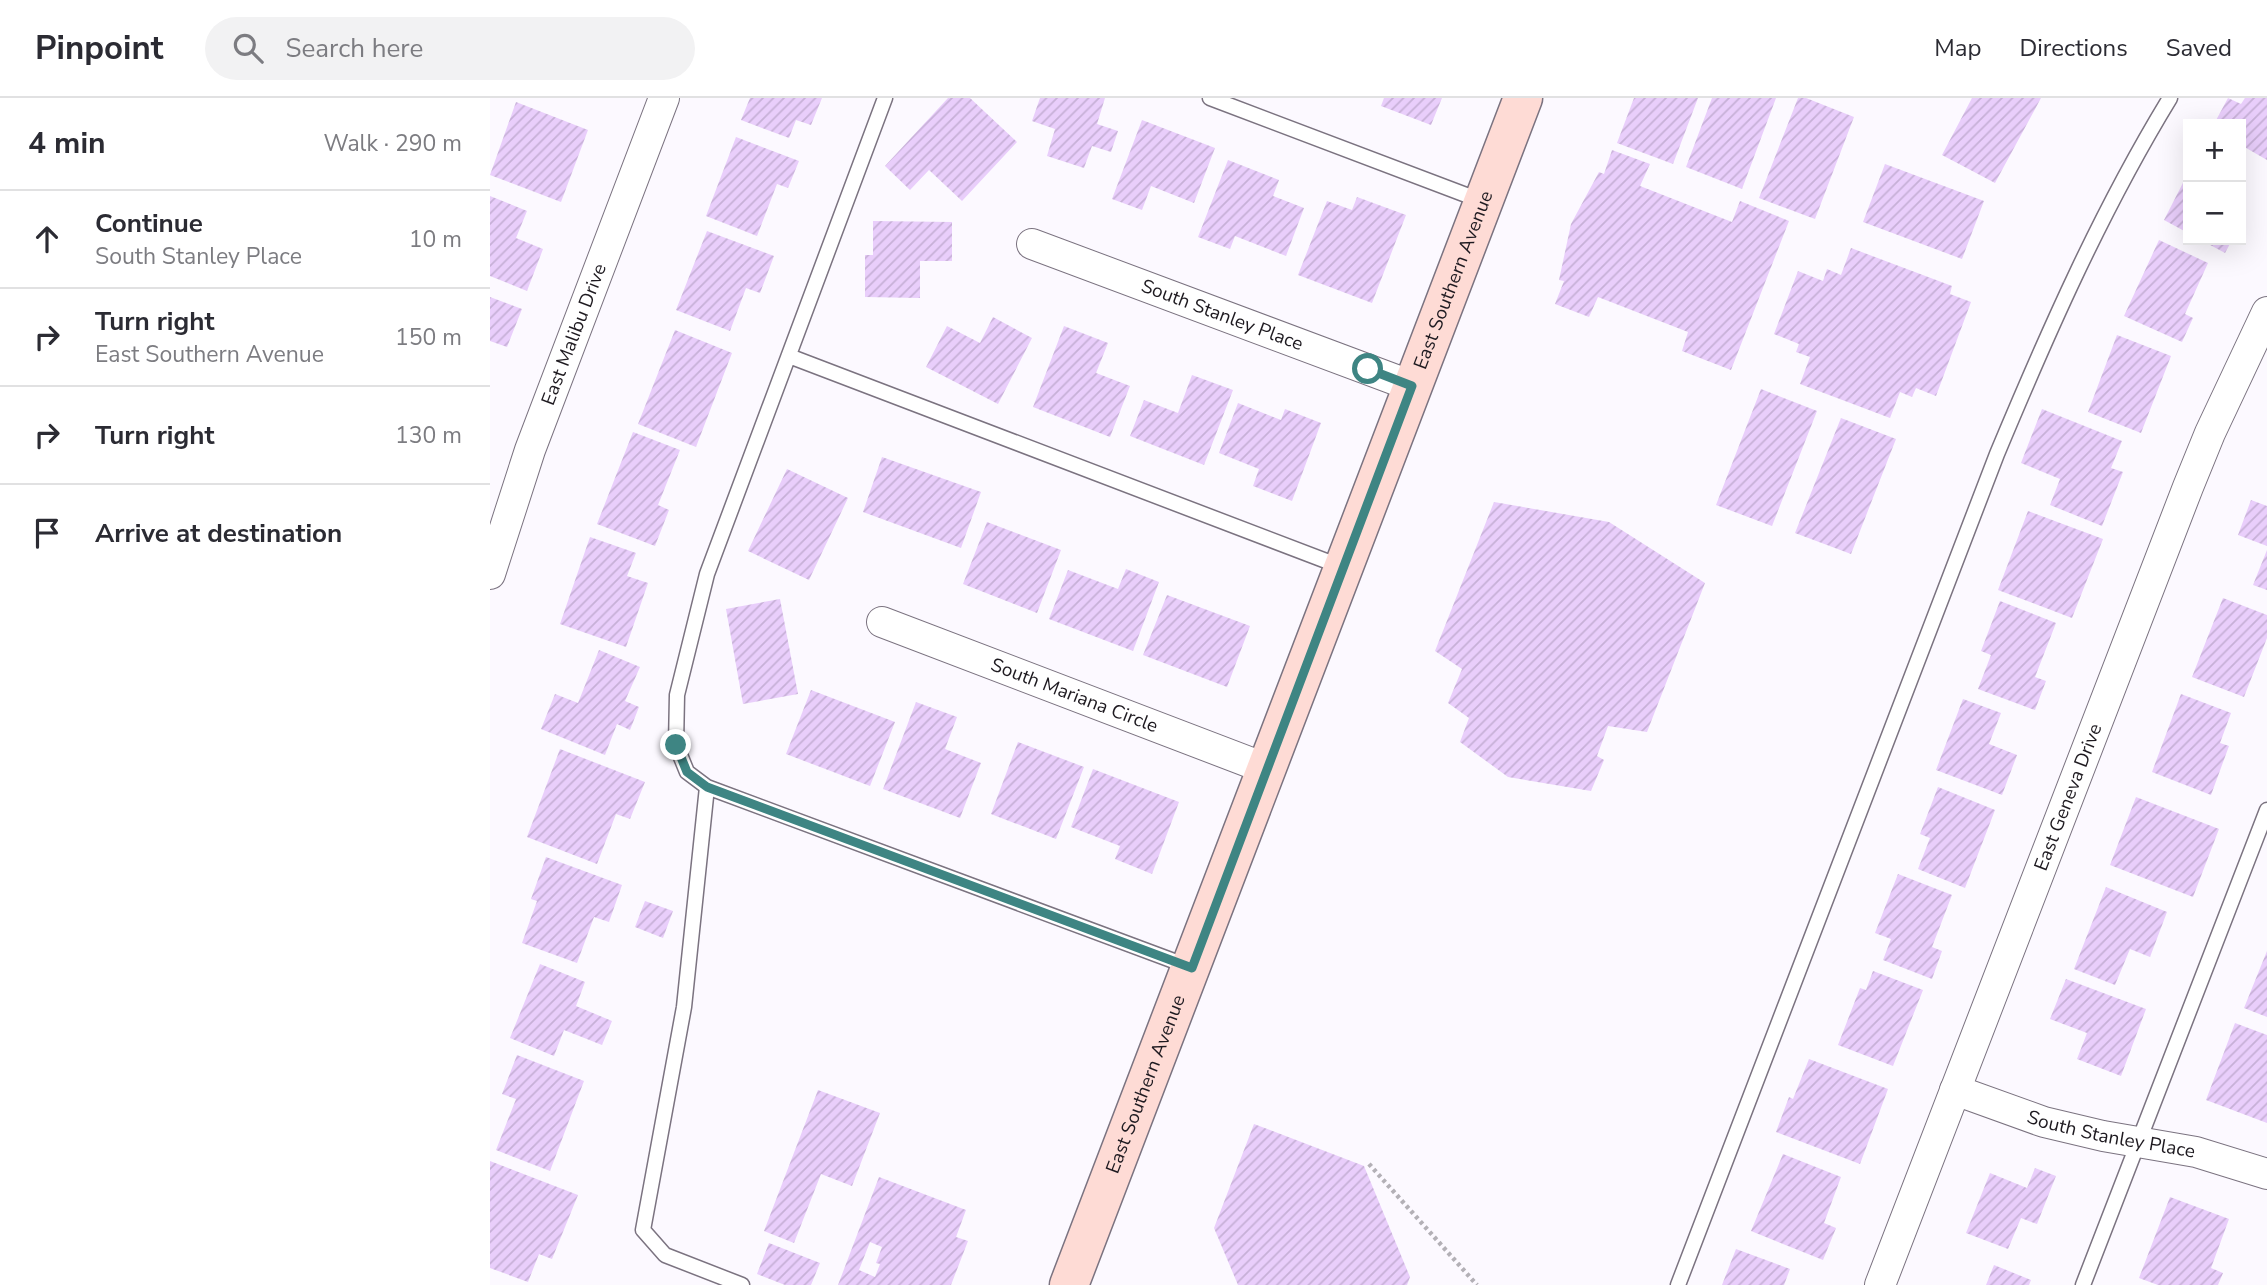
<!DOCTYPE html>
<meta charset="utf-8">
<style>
:root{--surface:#fff;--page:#f2f2f3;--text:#2b2b33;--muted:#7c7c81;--line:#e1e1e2}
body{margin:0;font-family:"Nunito Sans",sans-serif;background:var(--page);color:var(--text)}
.controls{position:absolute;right:21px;top:21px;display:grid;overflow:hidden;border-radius:0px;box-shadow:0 7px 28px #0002}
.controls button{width:63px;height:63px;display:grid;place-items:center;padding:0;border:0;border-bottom:2px solid var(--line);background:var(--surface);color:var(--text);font:35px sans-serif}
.stop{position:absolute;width:21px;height:21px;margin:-16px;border:5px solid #3e8583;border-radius:50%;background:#fff}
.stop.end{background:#3e8583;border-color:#fff;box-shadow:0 2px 7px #0008}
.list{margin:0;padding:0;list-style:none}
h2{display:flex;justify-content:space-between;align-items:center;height:91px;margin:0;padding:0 28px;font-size:30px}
h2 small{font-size:23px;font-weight:400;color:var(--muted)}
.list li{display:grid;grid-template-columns:46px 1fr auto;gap:21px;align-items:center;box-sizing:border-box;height:98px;padding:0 28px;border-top:2px solid var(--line)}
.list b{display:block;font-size:26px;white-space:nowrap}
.list p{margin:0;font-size:23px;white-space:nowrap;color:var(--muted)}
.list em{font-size:23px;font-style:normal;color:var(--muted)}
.icon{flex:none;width:38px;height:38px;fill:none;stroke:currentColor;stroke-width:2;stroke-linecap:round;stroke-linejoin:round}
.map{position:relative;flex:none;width:1777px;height:1187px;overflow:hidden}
header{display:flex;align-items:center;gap:42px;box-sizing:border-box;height:98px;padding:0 35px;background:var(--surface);border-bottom:2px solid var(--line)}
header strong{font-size:33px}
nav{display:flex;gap:38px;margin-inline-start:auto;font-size:24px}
.search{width:490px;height:63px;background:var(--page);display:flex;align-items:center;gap:18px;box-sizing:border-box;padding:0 24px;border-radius:38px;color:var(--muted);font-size:26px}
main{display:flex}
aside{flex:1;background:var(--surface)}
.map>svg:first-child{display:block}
.building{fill:url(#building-hatch);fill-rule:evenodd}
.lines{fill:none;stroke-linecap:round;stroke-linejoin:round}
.lane-casing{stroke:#7b7380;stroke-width:17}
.street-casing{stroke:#7b7380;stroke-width:32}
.secondary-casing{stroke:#7b7380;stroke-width:41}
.path{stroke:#b3b0b6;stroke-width:4.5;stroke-dasharray:3.5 3.5;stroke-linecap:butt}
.lane{stroke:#fff;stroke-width:14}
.street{stroke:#fff;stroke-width:30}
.secondary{stroke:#fedbd5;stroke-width:38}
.route{stroke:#3e8583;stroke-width:9}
.labels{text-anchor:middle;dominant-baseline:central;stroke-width:5;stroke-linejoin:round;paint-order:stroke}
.street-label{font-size:19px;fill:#1e1a20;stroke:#fff}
</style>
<header>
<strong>Pinpoint</strong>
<div class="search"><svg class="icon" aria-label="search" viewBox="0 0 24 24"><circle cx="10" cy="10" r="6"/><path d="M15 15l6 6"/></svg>Search here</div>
<nav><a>Map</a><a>Directions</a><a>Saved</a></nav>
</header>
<main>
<aside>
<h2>4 min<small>Walk · 290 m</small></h2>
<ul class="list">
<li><svg class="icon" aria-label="ahead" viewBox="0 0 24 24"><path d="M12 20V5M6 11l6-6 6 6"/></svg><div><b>Continue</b><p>South Stanley Place</p></div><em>10 m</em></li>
<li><svg class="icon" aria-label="right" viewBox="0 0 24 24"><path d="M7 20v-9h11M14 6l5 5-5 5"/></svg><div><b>Turn right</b><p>East Southern Avenue</p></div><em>150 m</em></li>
<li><svg class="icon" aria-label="right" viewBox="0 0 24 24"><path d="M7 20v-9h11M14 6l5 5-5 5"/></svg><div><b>Turn right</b></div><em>130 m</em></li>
<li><svg class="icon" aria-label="arrive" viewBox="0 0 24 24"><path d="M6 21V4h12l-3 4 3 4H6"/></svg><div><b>Arrive at destination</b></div></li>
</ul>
</aside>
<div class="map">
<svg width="1777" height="1187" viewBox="0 0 1777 1187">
<defs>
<pattern id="building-hatch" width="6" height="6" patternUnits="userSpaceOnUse" patternTransform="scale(1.75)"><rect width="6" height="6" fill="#e9cefb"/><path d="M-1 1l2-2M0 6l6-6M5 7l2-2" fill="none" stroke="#c7b0d7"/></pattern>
</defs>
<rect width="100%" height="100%" fill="#fcf9ff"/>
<!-- building -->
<path class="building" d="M 260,0 L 332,0 L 321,27 L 306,22 L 299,40 L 251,22 Z
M 458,0 L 480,0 L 527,44 L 472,103 L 439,72 L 420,92 L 395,68 Z
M 550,0 L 615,0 L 607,26 L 628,33 L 621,54 L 602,48 L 594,70 L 557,58 L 565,31 L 542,23 Z
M 894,0 L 952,0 L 941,27 L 891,8 Z
M 1144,0 L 1208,0 L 1183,66 L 1127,45 Z
M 1222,0 L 1286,0 L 1252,91 L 1196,69 Z
M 1308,0 L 1316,0 L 1364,19 L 1325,121 L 1269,100 Z
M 1482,0 L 1551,0 L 1505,85 L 1452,57 Z
M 1738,0 L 1751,6 L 1755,0 L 1777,0 L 1777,62 L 1751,47 L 1751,26 L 1724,26 Z
M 26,4 L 98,32 L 71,104 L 0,77 Z
M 652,22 L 725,50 L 704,105 L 661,88 L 652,112 L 622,101 Z
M 246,39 L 309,63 L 298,90 L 287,86 L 267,138 L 216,118 Z
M 1122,52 L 1160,66 L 1150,88 L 1242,124 L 1250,103 L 1299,123 L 1241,272 L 1192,253 L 1198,234 L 1108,199 L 1099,219 L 1065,206 L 1074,183 L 1069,182 L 1081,126 L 1109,74 L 1114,76 Z
M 738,62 L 789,82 L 783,98 L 814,110 L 796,158 L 745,138 L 740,151 L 708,139 Z
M 1395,66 L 1494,103 L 1472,161 L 1373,124 Z
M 1698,75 L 1698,135 L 1674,122 Z
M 0,98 L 37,113 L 26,140 L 53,151 L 37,193 L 0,178 Z
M 867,99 L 916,117 L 882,205 L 808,177 L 837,103 L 862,112 Z
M 383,123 L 462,124 L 462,163 L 430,163 L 430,200 L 375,199 L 375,157 L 383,157 Z
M 217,133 L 284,158 L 270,195 L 256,190 L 240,233 L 186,212 Z
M 1669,142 L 1718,165 L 1695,216 L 1703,220 L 1692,244 L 1634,218 Z
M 1711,142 L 1742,142 L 1735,155 Z
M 1361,150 L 1462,188 L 1460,196 L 1481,204 L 1446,298 L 1426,290 L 1422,299 L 1410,294 L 1400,320 L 1310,286 L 1320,259 L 1306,254 L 1309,246 L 1284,236 L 1308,173 L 1333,183 L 1337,171 L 1351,177 Z
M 0,199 L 32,211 L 17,249 L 0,243 Z
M 503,219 L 542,240 L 508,306 L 436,269 L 457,228 L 490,245 Z
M 574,228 L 618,245 L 606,275 L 640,288 L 620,339 L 543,309 Z
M 185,232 L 242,255 L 206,349 L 148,326 Z
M 1627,237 L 1681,258 L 1651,335 L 1598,314 Z
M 702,277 L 743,292 L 714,367 L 640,338 L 654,302 L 688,315 Z
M 1271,291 L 1327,313 L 1282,428 L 1226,407 Z
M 748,305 L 791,322 L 795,311 L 831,325 L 802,403 L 763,388 L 769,371 L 729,355 Z
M 1552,311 L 1632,343 L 1621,370 L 1633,374 L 1612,428 L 1560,407 L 1570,381 L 1531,365 Z
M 1351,320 L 1406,341 L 1361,456 L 1305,435 Z
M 143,334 L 190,352 L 168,407 L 179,412 L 165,448 L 107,426 Z
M 392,359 L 491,394 L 471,450 L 373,414 Z
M 297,371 L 358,400 L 319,482 L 258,453 Z
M 1761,402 L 1777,408 L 1777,448 L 1748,437 Z
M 1004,404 L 1119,424 L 1215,485 L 1157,634 L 1118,628 L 1107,658 L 1114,662 L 1101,693 L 1018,679 L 970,644 L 979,620 L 958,605 L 972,571 L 945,553 Z
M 1538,413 L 1613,441 L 1582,520 L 1508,492 Z
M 497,424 L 571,452 L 547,515 L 473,486 Z
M 100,439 L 146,455 L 137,478 L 158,485 L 136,549 L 70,526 Z
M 1777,452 L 1777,492 L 1763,487 Z
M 636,471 L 669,484 L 643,553 L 559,521 L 578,472 L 628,491 Z
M 677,497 L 760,528 L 737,589 L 653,557 Z
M 1733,500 L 1777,517 L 1777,540 L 1754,599 L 1702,579 Z
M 290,501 L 308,596 L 253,606 L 236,511 Z
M 1510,503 L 1566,525 L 1545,579 L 1556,583 L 1545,612 L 1488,591 L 1501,557 L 1491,553 Z
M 109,552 L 150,569 L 135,603 L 149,609 L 140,632 L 127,626 L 115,657 L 51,631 L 65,596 L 88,605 Z
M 321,592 L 405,624 L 380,688 L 296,656 Z
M 1691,596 L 1741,615 L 1730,645 L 1739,648 L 1721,697 L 1662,674 Z
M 1473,601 L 1511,615 L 1499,646 L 1527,657 L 1512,697 L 1446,672 Z
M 426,604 L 467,619 L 455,651 L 491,665 L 470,720 L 393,691 Z
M 528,644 L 594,669 L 566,741 L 501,716 Z
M 70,651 L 155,684 L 140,721 L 126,716 L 107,766 L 37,739 Z
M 603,671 L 689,704 L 662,776 L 625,761 L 630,748 L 581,729 Z
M 1448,689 L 1505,712 L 1475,790 L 1428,771 L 1440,740 L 1430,736 Z
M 1646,699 L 1729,731 L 1703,799 L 1620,767 Z
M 56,759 L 132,787 L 119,824 L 104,819 L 87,865 L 32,845 L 47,803 L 41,801 Z
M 1408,776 L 1462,797 L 1442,849 L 1452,853 L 1442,881 L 1393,862 L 1401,841 L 1385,835 Z
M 1616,789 L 1677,814 L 1660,859 L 1640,851 L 1625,887 L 1584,871 Z
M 155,803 L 183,813 L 173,840 L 145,829 Z
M 1777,853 L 1777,919 L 1754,910 Z
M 50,866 L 95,884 L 86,908 L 122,923 L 112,947 L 74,932 L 64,958 L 20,940 Z
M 1383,873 L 1433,892 L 1403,968 L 1348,947 L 1370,890 L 1376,892 Z
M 1576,881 L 1656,911 L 1631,978 L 1587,961 L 1597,935 L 1560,921 Z
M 1745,925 L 1777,937 L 1777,1025 L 1716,1002 Z
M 27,957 L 94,983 L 60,1073 L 6,1052 L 26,1001 L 12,996 Z
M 1319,961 L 1398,991 L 1370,1066 L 1286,1034 L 1299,999 L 1303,1001 Z
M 328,992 L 390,1015 L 362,1088 L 331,1076 L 304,1145 L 274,1133 Z
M 764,1026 L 874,1068 L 920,1179 L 917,1187 L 748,1187 L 724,1130 Z
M 1293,1056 L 1351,1079 L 1334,1125 L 1346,1130 L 1333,1162 L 1261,1133 Z
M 0,1063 L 88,1097 L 62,1161 L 49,1156 L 38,1184 L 0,1170 Z
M 1545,1070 L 1566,1078 L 1547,1126 L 1531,1120 L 1518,1151 L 1476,1135 L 1500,1075 L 1537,1090 Z
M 389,1079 L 476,1112 L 466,1139 L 478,1143 L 461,1187 L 348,1187 ZM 380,1144 L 392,1149 L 386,1165 L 390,1166 L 385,1179 L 369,1172 Z
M 1680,1099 L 1739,1121 L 1721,1170 L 1733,1175 L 1728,1187 L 1668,1187 L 1649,1180 Z
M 279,1145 L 330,1165 L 321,1187 L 295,1187 L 267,1176 Z
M 1246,1151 L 1300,1171 L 1294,1187 L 1232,1187 Z
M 1504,1167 L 1541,1182 L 1539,1187 L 1496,1187 Z"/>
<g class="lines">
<!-- lane casing -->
<g class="lane-casing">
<path id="lane" d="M 395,0 L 217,476 L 187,597 L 186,647 L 197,674 L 217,689 L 700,869
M 720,0 L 992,103
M 299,258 L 852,469
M 217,689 L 194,909 L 153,1132 L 175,1157 L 252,1187
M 1188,1187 L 1507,356 C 1558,234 1611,113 1680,0
M 1593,1187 L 1777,712"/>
</g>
<!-- street casing -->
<g class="street-casing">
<g id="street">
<path id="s1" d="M 542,146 L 922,288"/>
<path id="s2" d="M 0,476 L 40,352 L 174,0"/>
<path id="s3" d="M 392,524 L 777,671"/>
<path id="s4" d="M 1465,992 L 1554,1024 L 1613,1038 L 1706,1054 L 1777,1076"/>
<path id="s5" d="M 1390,1187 L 1698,389 L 1720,335 L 1777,214"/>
</g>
</g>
<!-- secondary casing -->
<g class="secondary-casing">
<g id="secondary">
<path id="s6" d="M 579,1187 L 1033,0"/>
</g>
</g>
<!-- path -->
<path class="path" d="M 879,1066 L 987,1187"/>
<!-- lane -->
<use href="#lane" class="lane"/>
<!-- street -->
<use href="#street" class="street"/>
<!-- secondary -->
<use href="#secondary" class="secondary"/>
</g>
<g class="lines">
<!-- route -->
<path class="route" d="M 186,647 L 197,674 L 217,689 L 702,870 L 922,288 L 878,271"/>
</g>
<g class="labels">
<!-- street labels -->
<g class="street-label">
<text stroke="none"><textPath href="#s6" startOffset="1076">East Southern Avenue</textPath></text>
<text stroke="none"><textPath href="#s1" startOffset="203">South Stanley Place</textPath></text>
<text stroke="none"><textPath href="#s2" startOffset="254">East Malibu Drive</textPath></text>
<text stroke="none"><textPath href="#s3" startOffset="206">South Mariana Circle</textPath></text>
<text stroke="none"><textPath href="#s5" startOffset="523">East Geneva Drive</textPath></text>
<text stroke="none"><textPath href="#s6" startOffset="215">East Southern Avenue</textPath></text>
<text stroke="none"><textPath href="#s4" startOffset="163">South Stanley Place</textPath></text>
</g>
</g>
</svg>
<div class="controls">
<button>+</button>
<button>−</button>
</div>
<div class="stop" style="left:878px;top:271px"></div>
<div class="stop end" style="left:186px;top:647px"></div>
</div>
</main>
